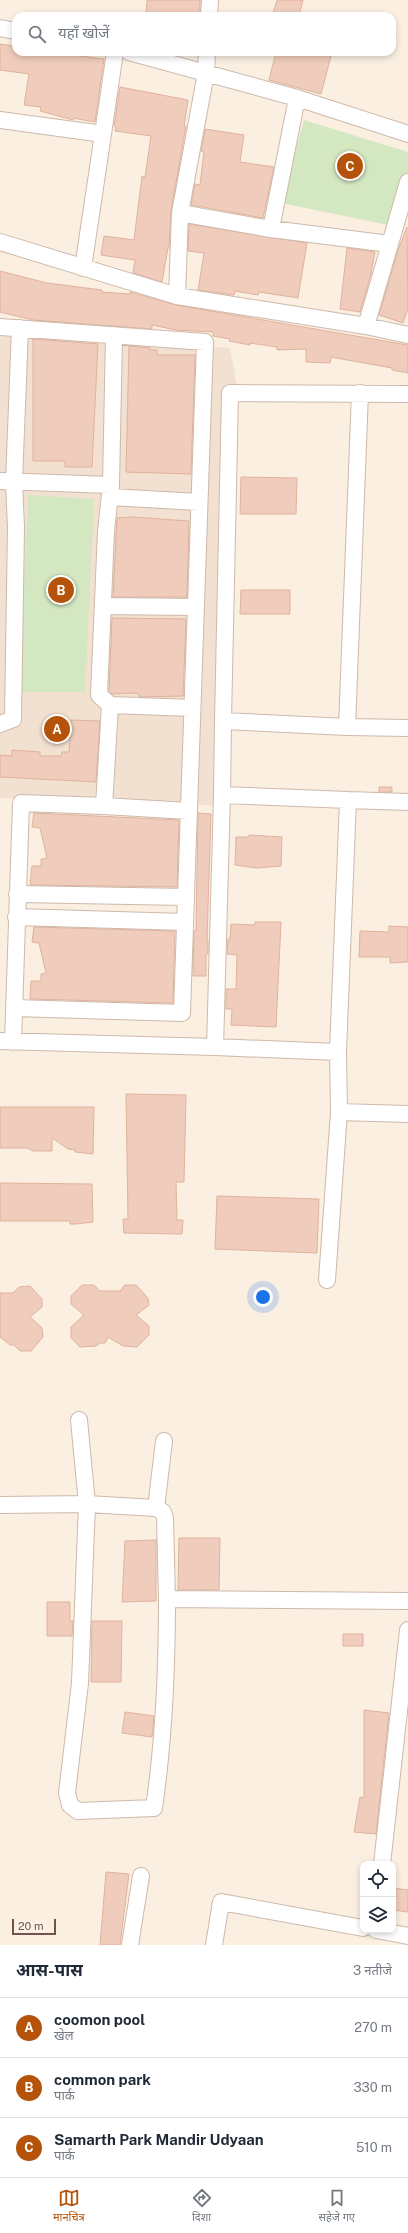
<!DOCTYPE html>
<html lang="hi">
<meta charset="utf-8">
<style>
:root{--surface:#fff;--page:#f6f6f7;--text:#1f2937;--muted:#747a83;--line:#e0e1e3;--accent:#b45309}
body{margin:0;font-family:"Public Sans","Noto Sans Devanagari",sans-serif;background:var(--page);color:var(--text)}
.controls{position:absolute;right:12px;bottom:12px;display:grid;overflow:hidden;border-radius:8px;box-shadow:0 2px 6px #0003}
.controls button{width:36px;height:36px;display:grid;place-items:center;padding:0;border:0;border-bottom:1px solid var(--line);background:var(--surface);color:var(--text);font:20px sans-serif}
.scale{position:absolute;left:12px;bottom:10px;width:44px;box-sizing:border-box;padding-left:4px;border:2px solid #71554a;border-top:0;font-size:11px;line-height:14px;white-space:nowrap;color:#71554a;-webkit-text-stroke:3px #fef4e8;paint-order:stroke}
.you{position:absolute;left:263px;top:1297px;width:14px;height:14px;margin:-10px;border:3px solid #fff;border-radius:50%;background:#1a73e8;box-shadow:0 0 0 6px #1a73e833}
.badge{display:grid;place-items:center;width:26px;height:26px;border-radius:50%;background:var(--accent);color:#fff;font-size:13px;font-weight:700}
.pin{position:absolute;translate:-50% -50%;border:2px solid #fff;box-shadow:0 1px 4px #0006}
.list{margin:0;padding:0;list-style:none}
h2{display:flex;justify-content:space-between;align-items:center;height:52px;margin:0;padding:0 16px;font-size:17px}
h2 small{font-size:13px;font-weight:400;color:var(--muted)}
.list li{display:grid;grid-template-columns:26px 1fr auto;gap:12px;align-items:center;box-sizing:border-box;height:60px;padding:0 16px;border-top:1px solid var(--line)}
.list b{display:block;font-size:15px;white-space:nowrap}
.list p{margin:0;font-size:13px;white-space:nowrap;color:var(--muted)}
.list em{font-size:13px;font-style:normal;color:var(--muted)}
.icon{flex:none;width:22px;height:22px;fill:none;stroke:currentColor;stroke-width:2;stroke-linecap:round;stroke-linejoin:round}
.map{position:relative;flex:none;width:408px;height:1945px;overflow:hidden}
.search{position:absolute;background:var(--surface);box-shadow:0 2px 6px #0003;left:12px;right:12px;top:12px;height:44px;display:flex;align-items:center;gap:10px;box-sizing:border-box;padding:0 14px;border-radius:12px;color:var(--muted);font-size:15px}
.sheet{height:232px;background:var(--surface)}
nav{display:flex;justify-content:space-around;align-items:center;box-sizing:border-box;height:56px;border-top:1px solid var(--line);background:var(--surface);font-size:11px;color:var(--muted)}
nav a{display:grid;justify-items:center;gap:2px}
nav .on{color:var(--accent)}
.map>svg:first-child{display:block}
.residential{fill:#f2e1d1}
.green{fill:#d3e7c1}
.building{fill:#efccbb;stroke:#e1b29c}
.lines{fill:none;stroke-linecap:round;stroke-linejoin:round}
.minor-casing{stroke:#cdb9ac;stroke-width:18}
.minor{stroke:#fff;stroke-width:16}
</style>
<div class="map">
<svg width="408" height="1945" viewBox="0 0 408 1945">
<rect width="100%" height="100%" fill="#fbefe2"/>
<!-- residential -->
<path class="residential" d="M 0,331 L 230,348 L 238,393 L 224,806 L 0,798 Z"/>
<!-- green -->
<path class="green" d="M 304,120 L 408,152 L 408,180 L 393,226 L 281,203 Z
M 28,495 L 94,499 L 85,692 L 19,692 Z"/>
<!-- building -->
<path class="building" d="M 147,0 L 200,0 L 200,16 L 146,15 Z
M 277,0 L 303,0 L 299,16 L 272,16 Z
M 0,44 L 16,46 L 16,52 L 47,52 L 104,59 L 95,122 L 73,118 L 73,120 L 40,111 L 41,107 L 24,105 L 29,74 L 0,70 Z
M 276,52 L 317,52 L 331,56 L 321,94 L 269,80 Z
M 120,87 L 188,100 L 184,126 L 186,126 L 171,211 L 169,248 L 168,248 L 162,282 L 133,273 L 135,260 L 101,255 L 104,236 L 134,240 L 142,176 L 145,177 L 151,136 L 115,131 L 116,127 L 114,126 Z
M 205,129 L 244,135 L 240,162 L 274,167 L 263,218 L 191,205 L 195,184 L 200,185 L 204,152 L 201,151 Z
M 189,224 L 307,243 L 298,298 L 259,292 L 258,295 L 235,291 L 234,295 L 198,290 L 204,253 L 188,251 Z
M 407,227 L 408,309 L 403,323 L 379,315 L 398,250 Z
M 347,248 L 375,252 L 371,274 L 360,312 L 340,309 Z
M 0,271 L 47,283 L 102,290 L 102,292 L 130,294 L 130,292 L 176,305 L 408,345 L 408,373 L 392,370 L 392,368 L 331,357 L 330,363 L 306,362 L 306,349 L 277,350 L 277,347 L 250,343 L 250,345 L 229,341 L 230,339 L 213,336 L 213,332 L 176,330 L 152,325 L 152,329 L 33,320 L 0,312 Z
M 33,339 L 98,344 L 92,467 L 65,467 L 65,461 L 33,461 Z
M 129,346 L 150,348 L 150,350 L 157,350 L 157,355 L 195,355 L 191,474 L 126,472 Z
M 241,477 L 297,478 L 296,514 L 240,514 Z
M 131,517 L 189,521 L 187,597 L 113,597 L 117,518 Z
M 241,590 L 290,590 L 290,614 L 240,614 Z
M 112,618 L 186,619 L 183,696 L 140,697 L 137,693 L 112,694 L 109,691 Z
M 71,720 L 100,721 L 96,782 L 0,777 L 0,755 L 12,756 L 12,750 L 40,752 L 40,756 L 61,756 L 62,752 L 69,752 Z
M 379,787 L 392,787 L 392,792 L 379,792 Z
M 34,813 L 179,820 L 177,887 L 30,885 L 32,866 L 41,866 L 41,859 L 47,858 L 40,828 L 32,827 Z
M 198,813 L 211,814 L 207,940 L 208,940 L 208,954 L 206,954 L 206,976 L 193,976 L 194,931 L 196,931 Z
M 249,835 L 282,837 L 281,866 L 256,868 L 235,865 L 236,837 L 249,837 Z
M 255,922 L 281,922 L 276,1027 L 231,1025 L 232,1009 L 226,1009 L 226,989 L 236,989 L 237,955 L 227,954 L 228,939 L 230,939 L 231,924 L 255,925 Z
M 389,926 L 408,927 L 408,962 L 390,963 L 390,957 L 359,957 L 360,931 L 389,932 Z
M 34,927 L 175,931 L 173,1003 L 30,999 L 31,981 L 41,981 L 41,974 L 46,973 L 39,943 L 32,942 Z
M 126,1094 L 186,1095 L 184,1182 L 176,1182 L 177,1220 L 183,1220 L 182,1234 L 124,1233 L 123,1219 L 128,1219 Z
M 0,1107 L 94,1107 L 93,1154 L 75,1152 L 75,1150 L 68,1149 L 52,1138 L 52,1151 L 33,1151 L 27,1148 L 0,1148 Z
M 0,1183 L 92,1184 L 93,1222 L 76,1224 L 70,1224 L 70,1221 L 0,1221 Z
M 217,1196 L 319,1199 L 317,1253 L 215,1249 Z
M 82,1285 L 94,1285 L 100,1291 L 120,1291 L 125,1285 L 136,1285 L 148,1298 L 149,1305 L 136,1315 L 149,1326 L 149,1335 L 137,1347 L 123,1346 L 108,1337 L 105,1343 L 100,1343 L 96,1346 L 80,1347 L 71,1338 L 71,1327 L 84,1315 L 71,1304 L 71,1296 Z
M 30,1286 L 42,1299 L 42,1307 L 30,1317 L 42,1328 L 43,1337 L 31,1351 L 20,1351 L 14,1345 L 10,1345 L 0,1337 L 0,1293 L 13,1293 L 19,1287 Z
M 179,1538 L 220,1538 L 219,1590 L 178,1590 Z
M 156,1540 L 156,1601 L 122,1602 L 125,1541 Z
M 47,1602 L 70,1602 L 70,1621 L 73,1621 L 72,1636 L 47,1636 Z
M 92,1621 L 122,1621 L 121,1682 L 91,1682 Z
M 343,1634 L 363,1634 L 363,1646 L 343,1646 Z
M 364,1710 L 389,1713 L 376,1834 L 354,1832 L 360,1797 L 364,1798 Z
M 125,1712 L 154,1716 L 152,1737 L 122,1733 Z
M 106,1872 L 129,1874 L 120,1945 L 100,1945 Z
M 393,1888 L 408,1890 L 408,1912 L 393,1910 Z"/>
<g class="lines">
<!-- minor casing -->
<g class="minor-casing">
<path id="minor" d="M 209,16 L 210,0
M 0,28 L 16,31
M 129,52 L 297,98
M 207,52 L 206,73 L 180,213 L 177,296 L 366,326 L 408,335
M 0,120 L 103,134 L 115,52
M 180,213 L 271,229
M 0,242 L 177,296
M 390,244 L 408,182
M 83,268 L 103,134
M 366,326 L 390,244 L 271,229 L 297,98 L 408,134
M 0,327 L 205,342 L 182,1013 L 14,1008
M 360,393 L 347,727 L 408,728
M 0,481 L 111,485 L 106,531 L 99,695 L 110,705 L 104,806 L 21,803 L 13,1042
M 111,485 L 114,335
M 110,497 L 199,502
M 103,606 L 196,607
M 110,705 L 192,708
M 0,724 L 13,719 L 16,527 L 14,482 L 20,328
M 347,727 L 223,721 L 230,393 L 408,394
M 222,795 L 223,721
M 348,800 L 408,802
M 104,806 L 189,811
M 17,894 L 186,897
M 16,917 L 185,922
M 0,1041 L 215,1047
M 338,1052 L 215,1047 L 222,795 L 348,800 L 338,1052 L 339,1112 L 408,1114
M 327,1280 L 339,1112
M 79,1420 L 87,1504 L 80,1683 L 67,1793 L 70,1805 L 78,1811 L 154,1808 C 164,1739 167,1669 167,1599
M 0,1505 L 87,1504 L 156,1508 L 163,1512 L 165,1518 L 167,1599 L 408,1601
M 156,1508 L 164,1441
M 382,1864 L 408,1630
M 376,1930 L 408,1936
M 130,1945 L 141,1876
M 214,1945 L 221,1902 L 363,1928"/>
</g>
<!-- minor -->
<use href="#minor" class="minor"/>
</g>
</svg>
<div class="controls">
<button><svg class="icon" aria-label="locate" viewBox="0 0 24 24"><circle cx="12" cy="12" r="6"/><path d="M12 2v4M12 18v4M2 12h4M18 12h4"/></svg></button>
<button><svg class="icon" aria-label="layers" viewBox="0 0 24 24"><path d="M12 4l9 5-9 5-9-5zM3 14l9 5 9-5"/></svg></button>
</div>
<div class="scale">20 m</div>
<div class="you"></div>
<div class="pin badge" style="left:57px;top:729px">A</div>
<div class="pin badge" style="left:61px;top:590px">B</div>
<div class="pin badge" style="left:350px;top:166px">C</div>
<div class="search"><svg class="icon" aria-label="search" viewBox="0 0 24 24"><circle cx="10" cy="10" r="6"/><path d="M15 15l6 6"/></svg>यहाँ खोजें</div>
</div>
<section class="sheet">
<h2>आस-पास<small>3 नतीजे</small></h2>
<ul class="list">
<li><span class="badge">A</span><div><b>coomon pool</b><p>खेल</p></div><em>270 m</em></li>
<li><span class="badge">B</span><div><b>common park</b><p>पार्क</p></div><em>330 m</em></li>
<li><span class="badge">C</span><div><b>Samarth Park Mandir Udyaan</b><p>पार्क</p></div><em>510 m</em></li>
</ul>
</section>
<nav>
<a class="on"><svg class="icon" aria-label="map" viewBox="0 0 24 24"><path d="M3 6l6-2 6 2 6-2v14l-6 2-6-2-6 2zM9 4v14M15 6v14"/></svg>मानचित्र</a>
<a><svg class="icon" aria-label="directions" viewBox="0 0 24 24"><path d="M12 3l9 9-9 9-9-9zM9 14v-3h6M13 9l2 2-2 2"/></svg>दिशा</a>
<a><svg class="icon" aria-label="saved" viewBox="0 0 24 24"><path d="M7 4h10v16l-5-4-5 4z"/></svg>सहेजे गए</a>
</nav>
